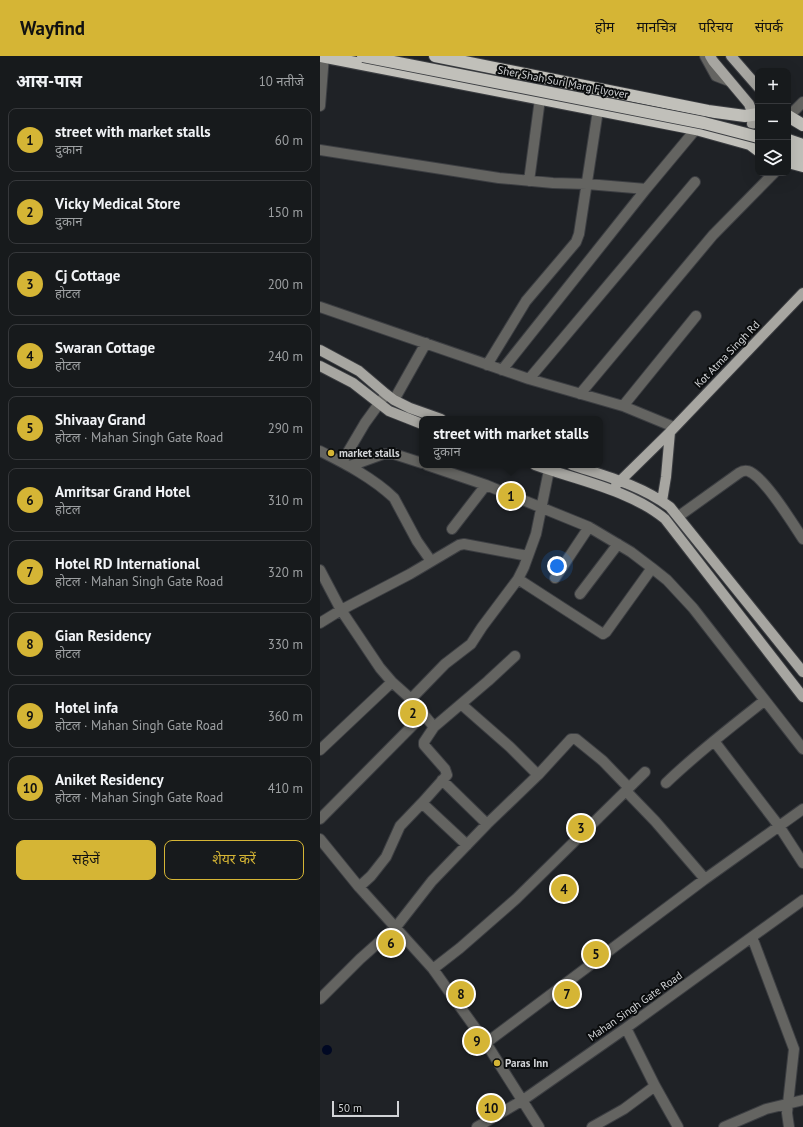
<!DOCTYPE html>
<html lang="hi">
<meta charset="utf-8">
<style>
:root{--surface:#171a1c;--page:#202325;--text:#f1f3f6;--muted:#9ea1a3;--line:#36383b;--accent:#d5b535}
body{margin:0;font-family:"PT Sans","Noto Sans Devanagari",sans-serif;background:var(--page);color:var(--text)}
.controls{position:absolute;right:12px;top:12px;display:grid;overflow:hidden;border-radius:8px;box-shadow:0 4px 16px #0002}
.controls button{width:36px;height:36px;display:grid;place-items:center;padding:0;border:0;border-bottom:1px solid var(--line);background:var(--surface);color:var(--text);font:20px sans-serif}
.scale{position:absolute;left:12px;bottom:10px;width:67px;box-sizing:border-box;padding-left:4px;border:2px solid #d2d4d7;border-top:0;font-size:11px;line-height:14px;white-space:nowrap;color:#d2d4d7;-webkit-text-stroke:3px #0a0c0d;paint-order:stroke}
.you{position:absolute;left:237px;top:510px;width:14px;height:14px;margin:-10px;border:3px solid #fff;border-radius:50%;background:#1a73e8;box-shadow:0 0 0 6px #1a73e833}
.badge{display:grid;place-items:center;width:26px;height:26px;border-radius:50%;background:var(--accent);color:#111;font-size:13px;font-weight:700}
.pin{position:absolute;translate:-50% -50%;border:2px solid #fff;box-shadow:0 1px 4px #0006}
.popup{position:absolute;left:99px;top:360px;width:184px;height:52px;box-sizing:border-box;display:grid;place-content:center;border-radius:8px;background:var(--surface);filter:drop-shadow(0 1px 3px #0005);font-size:13px;white-space:nowrap;color:var(--muted)}
.popup b{font-size:15px;color:var(--text)}
.popup::after{content:'';position:absolute;left:50%;top:100%;margin-left:-8px;border:8px solid transparent;border-top-color:var(--surface)}
.list{margin:0;padding:0;list-style:none}
h2{display:flex;justify-content:space-between;align-items:center;height:52px;margin:0;padding:0 16px;font-size:17px}
h2 small{font-size:13px;font-weight:400;color:var(--muted)}
.list li{display:grid;grid-template-columns:26px 1fr auto;gap:12px;align-items:center;box-sizing:border-box;height:64px;margin:0 8px 8px;padding:0 8px;border:1px solid var(--line);border-radius:8px}
.list b{display:block;font-size:15px;white-space:nowrap}
.list p{margin:0;font-size:13px;white-space:nowrap;color:var(--muted)}
.list em{font-size:13px;font-style:normal;color:var(--muted)}
.actions{display:flex;gap:8px;padding:12px 16px}
.actions a{flex:1;padding:9px 0;border:1px solid var(--accent);border-radius:8px;text-align:center;font-size:14px;color:var(--accent)}
.actions .main{background:var(--accent);color:#111}
.icon{flex:none;width:22px;height:22px;fill:none;stroke:currentColor;stroke-width:2;stroke-linecap:round;stroke-linejoin:round}
.map{position:relative;flex:none;width:483px;height:1071px;overflow:hidden}
header{display:flex;align-items:center;gap:24px;box-sizing:border-box;height:56px;padding:0 20px;background:var(--accent);color:#111}
header strong{font-size:19px}
nav{display:flex;gap:22px;margin-inline-start:auto;font-size:14px}
main{display:flex}
aside{flex:1;background:var(--surface)}
.map>svg:first-child{display:block}
.water{fill:#000823}
.lines{fill:none;stroke-linecap:round;stroke-linejoin:round}
.minor-casing{stroke:#3c3e42;stroke-width:12}
.major-casing{stroke:#3c3e42;stroke-width:12}
.highway-casing{stroke:#3c3e42;stroke-width:14}
.minor{stroke:#646461;stroke-width:10}
.major{stroke:#a7a6a1;stroke-width:10}
.highway{stroke:#c1c0ba;stroke-width:12}
.highway-bridge-casing{stroke:#3c3e42;stroke-width:14;stroke-linecap:butt}
.highway-bridge{stroke:#c1c0ba;stroke-width:12}
.poi-dot{fill:#d5b535;stroke:#0a0c0d;stroke-width:1.5}
.labels{text-anchor:middle;dominant-baseline:central;stroke-width:4;stroke-linejoin:round;paint-order:stroke}
.street-label{font-size:11px;fill:#d2d4d7;stroke:#0a0c0d}
.poi-label{font-size:11px;font-weight:bold;fill:#d2d4d7;stroke:#0a0c0d;text-anchor:start}
</style>
<header>
<strong>Wayfind</strong>
<nav><a>होम</a><a>मानचित्र</a><a>परिचय</a><a>संपर्क</a></nav>
</header>
<main>
<aside>
<h2>आस-पास<small>10 नतीजे</small></h2>
<ul class="list">
<li><span class="badge">1</span><div><b>street with market stalls</b><p>दुकान</p></div><em>60 m</em></li>
<li><span class="badge">2</span><div><b>Vicky Medical Store</b><p>दुकान</p></div><em>150 m</em></li>
<li><span class="badge">3</span><div><b>Cj Cottage</b><p>होटल</p></div><em>200 m</em></li>
<li><span class="badge">4</span><div><b>Swaran Cottage</b><p>होटल</p></div><em>240 m</em></li>
<li><span class="badge">5</span><div><b>Shivaay Grand</b><p>होटल · Mahan Singh Gate Road</p></div><em>290 m</em></li>
<li><span class="badge">6</span><div><b>Amritsar Grand Hotel</b><p>होटल</p></div><em>310 m</em></li>
<li><span class="badge">7</span><div><b>Hotel RD International</b><p>होटल · Mahan Singh Gate Road</p></div><em>320 m</em></li>
<li><span class="badge">8</span><div><b>Gian Residency</b><p>होटल</p></div><em>330 m</em></li>
<li><span class="badge">9</span><div><b>Hotel infa</b><p>होटल · Mahan Singh Gate Road</p></div><em>360 m</em></li>
<li><span class="badge">10</span><div><b>Aniket Residency</b><p>होटल · Mahan Singh Gate Road</p></div><em>410 m</em></li>
</ul>
<div class="actions"><a class="main">सहेजें</a><a>शेयर करें</a></div>
</aside>
<div class="map">
<svg width="483" height="1071" viewBox="0 0 483 1071">
<rect width="100%" height="100%" fill="#1f2226"/>
<!-- water -->
<path class="water" d="M2 994a5 5 0 1 1 10 0a5 5 0 1 1-10 0Z"/>
<g class="lines">
<!-- minor casing -->
<g class="minor-casing">
<path id="minor" d="M 385,0 L 396,20 L 409,25
M 0,50 L 4,0
M 469,60 L 483,46
M 0,94 L 179,122 L 233,127 L 267,128 L 326,133
M 209,125 L 220,43
M 0,251 L 209,323 L 303,350 L 354,371
M 167,309 L 206,245 L 256,186 L 259,178 L 278,54
M 182,314 L 326,133 L 376,73
M 209,323 L 375,126
M 260,338 L 393,179 L 454,117
M 74,344 L 106,287
M 303,350 L 376,260
M 0,395 C 26,408 53,422 74,442 L 97,485 L 111,505
M 22,406 L 45,367 L 66,338
M 107,409 L 166,429 L 269,471 L 311,496 L 332,512 L 347,524 L 373,552 L 483,693
M 30,410 L 63,398 L 74,398 L 102,407
M 359,460 L 419,417 C 422,415 424,414 428,415 C 444,420 473,468 483,483
M 132,473 L 166,429
M 0,514 L 21,554 L 60,612 L 72,626 L 91,643 L 114,671
M 235,522 L 269,471
M 198,523 L 283,578 L 286,576 L 332,512
M 260,538 L 298,488
M 0,567 L 21,554 L 90,518 L 139,489 L 144,488 L 208,500
M 91,643 L 125,608 L 151,588 L 162,571 L 198,523 L 204,511 L 216,478 L 229,414
M 141,648 L 190,691 L 218,719
M 394,685 L 459,770 L 483,807
M 0,694 L 72,626
M 122,724 L 167,768
M 346,727 C 377,697 411,671 444,645
M 306,735 L 335,765 L 385,823
M 102,747 L 147,789
M 0,763 L 104,658
M 0,783 L 39,831 L 113,913 L 166,987 L 219,1071
M 39,831 L 51,820 L 66,801 L 80,770 L 102,747 L 127,719 L 125,713 L 104,689 L 104,686 L 114,671 L 168,625 L 195,600
M 432,881 L 474,993 L 467,1057 L 469,1071
M 113,913 L 140,892 L 196,843 L 325,716
M 0,943 L 40,903 L 76,871 L 112,825 L 167,768 L 218,719 L 251,683 L 256,683 L 283,705 L 309,732
M 306,972 L 335,1030 L 358,1071
M 166,987 L 385,823 L 483,753
M 157,1071 L 203,1044 L 306,972 L 483,844
M 272,1071 L 304,1053 L 335,1030
M 404,1071 L 446,1053 L 483,1044"/>
</g>
<!-- major casing -->
<g class="major-casing">
<path id="major" d="M 390,0 L 393,5 L 429,48 L 433,59 L 432,68
M 411,0 L 438,31
M 0,294 L 39,315 L 66,338 L 74,344 L 90,352 L 121,363
M 0,310 L 33,327 L 69,355 L 102,368
M 215,409 C 257,424 310,434 345,463 L 483,641
M 252,409 C 285,420 321,429 350,451 L 483,616
M 296,429 L 350,376 L 483,237
M 342,445 L 346,421 L 350,376"/>
</g>
<!-- highway casing -->
<g class="highway-casing">
<path id="highway" d="M 0,0 L 376,73 L 430,88 L 438,94
M 115,0 L 388,55 L 425,60 L 438,58
M 468,60 L 483,69
M 468,84 L 483,89
M 468,93 L 483,99
M 468,106 L 483,110"/>
</g>
<!-- minor -->
<use href="#minor" class="minor"/>
<!-- major -->
<use href="#major" class="major"/>
<!-- highway -->
<use href="#highway" class="highway"/>
<!-- highway-bridge casing -->
<g class="highway-bridge-casing">
<path id="highway-bridge" d="M 43,0 L 384,67 L 438,81"/>
</g>
<!-- highway-bridge -->
<use href="#highway-bridge" class="highway-bridge"/>
</g>
<!-- markers -->
<g class="poi-dot">
<circle cx="11" cy="397" r="4"/>
<circle cx="177" cy="1007" r="4"/>
</g>
<g class="labels">
<!-- street labels -->
<g class="street-label">
<text transform="translate(243 26) rotate(11)">Sher Shah Suri Marg Flyover</text>
<text transform="translate(407 298) rotate(-46)">Kot Atma Singh Rd</text>
<text transform="translate(315 950) rotate(-35)">Mahan Singh Gate Road</text>
</g>
<!-- poi labels -->
<g class="poi-label">
<text x="19" y="397">market stalls</text>
<text x="185" y="1007">Paras Inn</text>
</g>
</g>
</svg>
<div class="controls">
<button>+</button>
<button>−</button>
<button><svg class="icon" aria-label="layers" viewBox="0 0 24 24"><path d="M12 4l9 5-9 5-9-5zM3 14l9 5 9-5"/></svg></button>
</div>
<div class="scale">50 m</div>
<div class="you"></div>
<div class="pin badge" style="left:191px;top:440px">1</div>
<div class="popup"><b>street with market stalls</b>दुकान</div>
<div class="pin badge" style="left:93px;top:657px">2</div>
<div class="pin badge" style="left:261px;top:772px">3</div>
<div class="pin badge" style="left:244px;top:833px">4</div>
<div class="pin badge" style="left:276px;top:898px">5</div>
<div class="pin badge" style="left:71px;top:887px">6</div>
<div class="pin badge" style="left:247px;top:938px">7</div>
<div class="pin badge" style="left:141px;top:938px">8</div>
<div class="pin badge" style="left:157px;top:985px">9</div>
<div class="pin badge" style="left:171px;top:1052px">10</div>
</div>
</main>
